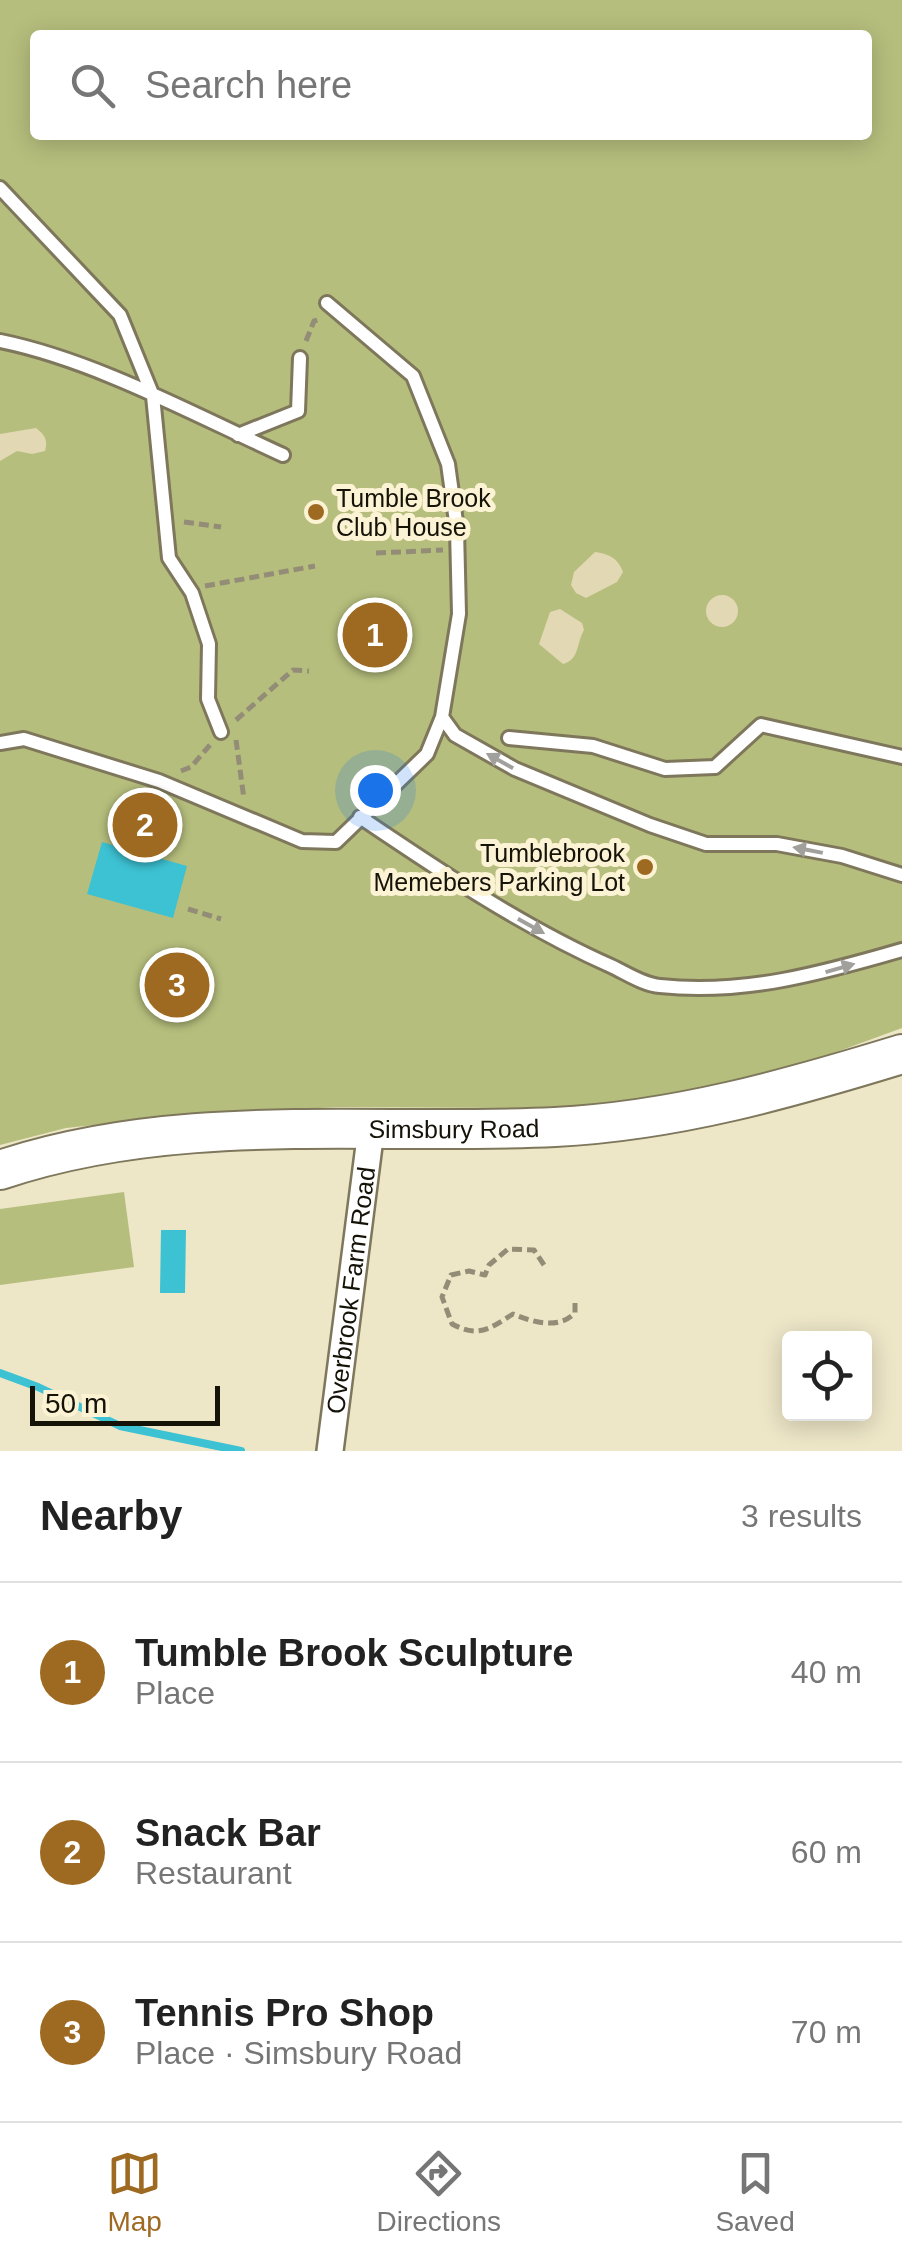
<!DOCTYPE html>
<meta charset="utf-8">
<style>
:root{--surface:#fff;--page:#f2f2f2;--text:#222;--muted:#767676;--line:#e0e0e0;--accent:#9e6a21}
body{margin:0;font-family:Arial,sans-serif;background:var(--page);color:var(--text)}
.controls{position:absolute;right:30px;bottom:30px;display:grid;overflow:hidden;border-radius:10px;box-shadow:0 5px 25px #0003}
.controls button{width:90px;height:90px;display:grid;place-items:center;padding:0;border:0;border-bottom:2px solid var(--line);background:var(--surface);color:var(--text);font:50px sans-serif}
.scale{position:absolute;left:30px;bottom:25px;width:190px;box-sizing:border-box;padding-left:10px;border:5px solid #151208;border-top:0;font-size:28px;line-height:35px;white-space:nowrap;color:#151208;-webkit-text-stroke:8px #fbf3d4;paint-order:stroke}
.you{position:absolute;left:375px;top:790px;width:35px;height:35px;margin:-25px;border:8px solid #fff;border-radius:50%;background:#1a73e8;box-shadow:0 0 0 15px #1a73e833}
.badge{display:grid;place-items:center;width:65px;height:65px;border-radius:50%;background:var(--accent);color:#fff;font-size:32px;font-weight:700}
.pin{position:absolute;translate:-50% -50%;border:5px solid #fff;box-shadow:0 2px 10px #0006}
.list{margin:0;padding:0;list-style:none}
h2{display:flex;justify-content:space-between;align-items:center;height:130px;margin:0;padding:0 40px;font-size:42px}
h2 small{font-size:32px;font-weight:400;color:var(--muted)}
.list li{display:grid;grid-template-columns:65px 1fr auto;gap:30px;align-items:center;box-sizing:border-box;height:180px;padding:0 40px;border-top:2px solid var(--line)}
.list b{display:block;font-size:38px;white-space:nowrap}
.list p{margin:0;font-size:32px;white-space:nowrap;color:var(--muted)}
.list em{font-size:32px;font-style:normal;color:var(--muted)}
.icon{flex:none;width:55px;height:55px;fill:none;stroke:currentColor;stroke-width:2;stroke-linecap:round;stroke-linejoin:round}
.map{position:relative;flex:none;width:902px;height:1451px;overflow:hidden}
.search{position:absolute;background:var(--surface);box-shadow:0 5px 25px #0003;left:30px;right:30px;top:30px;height:110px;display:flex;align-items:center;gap:25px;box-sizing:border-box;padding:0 35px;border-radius:10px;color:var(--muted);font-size:38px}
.sheet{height:670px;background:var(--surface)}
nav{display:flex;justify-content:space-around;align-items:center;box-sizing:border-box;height:140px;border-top:2px solid var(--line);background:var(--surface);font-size:28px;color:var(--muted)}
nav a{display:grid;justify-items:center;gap:5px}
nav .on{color:var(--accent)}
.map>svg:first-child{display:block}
.green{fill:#b6be7d;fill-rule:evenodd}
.sand{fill:#e2d8b4}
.water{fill:#3dc2d3}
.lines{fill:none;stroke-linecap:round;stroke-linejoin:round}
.stream{stroke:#3dc2d3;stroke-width:8}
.lane-casing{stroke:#7e775c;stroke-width:18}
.street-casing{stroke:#7e775c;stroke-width:30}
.secondary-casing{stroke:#7e775c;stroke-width:42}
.path{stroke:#938d77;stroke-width:5;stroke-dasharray:10 5;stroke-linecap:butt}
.lane{stroke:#fff;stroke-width:12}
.street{stroke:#fff;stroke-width:25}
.secondary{stroke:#fff;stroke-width:38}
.oneway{fill:#a1a09c}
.poi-dot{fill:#9e6a21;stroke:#fbf3d4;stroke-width:4}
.labels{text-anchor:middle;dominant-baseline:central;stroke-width:10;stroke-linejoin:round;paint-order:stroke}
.poi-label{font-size:25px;fill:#151208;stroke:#fbf3d4;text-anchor:start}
.street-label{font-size:25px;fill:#151208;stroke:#fbf3d4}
</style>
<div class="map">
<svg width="902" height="1451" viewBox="0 0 902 1451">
<rect width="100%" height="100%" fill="#ede6c7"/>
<!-- green -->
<path class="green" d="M 0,0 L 902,0 L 902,1028 L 782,1072 L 638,1103 L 518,1108 L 337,1107 L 189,1115 L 66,1128 L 0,1145 ZM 35,35 L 867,35 L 867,135 L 35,135 Z
M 124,1192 L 134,1267 L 0,1285 L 0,1209 Z"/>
<!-- sand -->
<path class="sand" d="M 36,428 C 45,435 48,440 45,451 L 32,454 L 17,451 L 0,461 L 0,434 Z
M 595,552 C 609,554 618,558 623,572 L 617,582 L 586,598 L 576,593 L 571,585 L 574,572 Z
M706 611a16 16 0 1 1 32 0a16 16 0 1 1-32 0Z
M 560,609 L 582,623 L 584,630 C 576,644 580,659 563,664 L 539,644 L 550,612 Z"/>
<!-- water -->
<path class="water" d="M 102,842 L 187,866 L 173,918 L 87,894 Z
M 161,1230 L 186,1230 L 185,1293 L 160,1293 Z"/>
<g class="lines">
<!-- stream -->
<path class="stream" d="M 0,1373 L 38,1387 L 120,1426 L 241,1451"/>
<!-- lane casing -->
<g class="lane-casing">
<path id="lane" d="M 0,188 L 120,315 L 153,396 L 169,558 L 192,593 L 209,644 L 208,699 L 221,732
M 0,341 C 94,360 195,415 283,455
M 238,435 L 298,411 L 300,358
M 442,717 L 455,735 L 515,769 L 650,825 L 706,844 L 777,844 L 842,856 L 902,875
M 509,738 L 593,746 L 665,769 L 715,767 L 761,725 L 902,757
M 0,743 L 24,739 L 159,781 L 302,841 L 336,842 L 427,754 L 442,717 L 459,614 L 457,529 L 448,464 L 413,376 L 327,303
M 360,817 C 440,871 523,927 611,966 C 626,973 644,985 660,986 C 744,995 823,973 902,950"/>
</g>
<!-- street casing -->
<g class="street-casing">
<g id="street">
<path id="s1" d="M 330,1451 L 371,1130"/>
</g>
</g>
<!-- secondary casing -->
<g class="secondary-casing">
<g id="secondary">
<path id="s2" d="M 0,1170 C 179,1110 370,1136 555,1127 C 675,1121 788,1089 902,1054"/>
</g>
</g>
<!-- path -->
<path class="path" d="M 306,341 L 314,321 L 321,319
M 184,522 L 221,527
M 376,553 L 443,550
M 205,586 L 315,566
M 236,720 L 293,670 L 309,671
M 236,740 L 244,799
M 181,771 L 191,767 L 210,745
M 188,909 L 221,919
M 544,1265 L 534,1250 L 508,1249 L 489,1265 L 485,1275 L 469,1271 L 451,1275 L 442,1297 L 452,1324 C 479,1338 489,1329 513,1314 C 533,1322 558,1330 575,1313 L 575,1303"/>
<!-- lane -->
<use href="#lane" class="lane"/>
<!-- street -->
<use href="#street" class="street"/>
<!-- secondary -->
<use href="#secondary" class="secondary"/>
</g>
<!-- one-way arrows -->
<defs><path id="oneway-solid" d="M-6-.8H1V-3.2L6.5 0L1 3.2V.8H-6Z" transform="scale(2.5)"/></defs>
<g class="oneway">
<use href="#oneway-solid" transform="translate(500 761) rotate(-151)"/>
<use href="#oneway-solid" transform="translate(808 850) rotate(-169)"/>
<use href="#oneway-solid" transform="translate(531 926) rotate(29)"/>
<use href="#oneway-solid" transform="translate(840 968) rotate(-16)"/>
</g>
<!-- markers -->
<g class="poi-dot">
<circle cx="316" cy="512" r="10"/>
<circle cx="645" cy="867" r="10"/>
</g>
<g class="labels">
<!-- poi labels -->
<g class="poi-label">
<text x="336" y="498">Tumble Brook<tspan x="336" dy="29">Club House</tspan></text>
<text x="625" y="853" text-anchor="end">Tumblebrook<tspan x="625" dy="29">Memebers Parking Lot</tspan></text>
</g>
<!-- street labels -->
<g class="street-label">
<text stroke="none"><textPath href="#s2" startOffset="458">Simsbury Road</textPath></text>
<text stroke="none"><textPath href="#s1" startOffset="162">Overbrook Farm Road</textPath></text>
</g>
</g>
</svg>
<div class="controls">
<button><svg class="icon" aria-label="locate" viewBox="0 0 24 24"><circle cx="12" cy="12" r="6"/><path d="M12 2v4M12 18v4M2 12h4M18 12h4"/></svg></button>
</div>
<div class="scale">50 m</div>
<div class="you"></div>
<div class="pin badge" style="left:375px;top:635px">1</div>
<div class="pin badge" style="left:145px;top:825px">2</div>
<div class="pin badge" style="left:177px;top:985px">3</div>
<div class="search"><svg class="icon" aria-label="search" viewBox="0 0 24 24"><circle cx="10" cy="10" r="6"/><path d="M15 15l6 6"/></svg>Search here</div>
</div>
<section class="sheet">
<h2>Nearby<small>3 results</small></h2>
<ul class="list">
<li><span class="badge">1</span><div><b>Tumble Brook Sculpture</b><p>Place</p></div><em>40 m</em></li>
<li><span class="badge">2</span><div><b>Snack Bar</b><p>Restaurant</p></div><em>60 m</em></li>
<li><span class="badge">3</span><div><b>Tennis Pro Shop</b><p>Place · Simsbury Road</p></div><em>70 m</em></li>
</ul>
</section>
<nav>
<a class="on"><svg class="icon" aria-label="map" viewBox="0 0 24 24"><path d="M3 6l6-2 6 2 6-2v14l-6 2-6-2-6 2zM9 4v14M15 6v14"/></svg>Map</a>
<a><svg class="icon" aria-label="directions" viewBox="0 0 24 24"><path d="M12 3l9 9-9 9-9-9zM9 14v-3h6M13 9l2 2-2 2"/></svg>Directions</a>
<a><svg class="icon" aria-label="saved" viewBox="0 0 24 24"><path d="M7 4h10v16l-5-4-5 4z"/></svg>Saved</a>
</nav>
